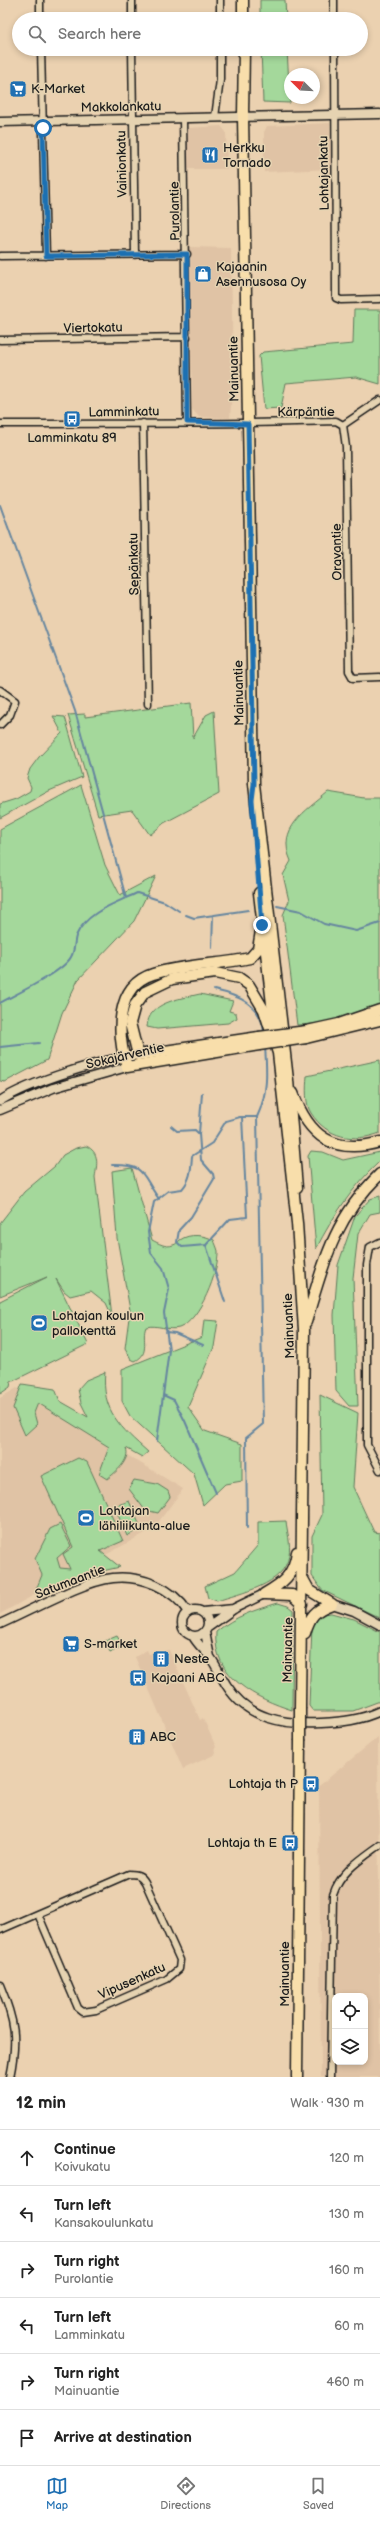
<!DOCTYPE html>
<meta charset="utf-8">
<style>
:root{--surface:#fff;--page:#f6f6f6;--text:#222;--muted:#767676;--line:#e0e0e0;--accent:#1f6fb2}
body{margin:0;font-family:"Balsamiq Sans",sans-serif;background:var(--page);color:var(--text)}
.controls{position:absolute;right:12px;bottom:12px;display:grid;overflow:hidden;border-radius:8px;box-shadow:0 2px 6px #0003}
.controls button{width:36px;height:36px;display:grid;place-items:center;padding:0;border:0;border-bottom:1px solid var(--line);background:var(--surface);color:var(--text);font:20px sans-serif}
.compass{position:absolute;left:284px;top:68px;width:36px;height:36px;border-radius:50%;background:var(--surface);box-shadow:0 2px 6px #0003;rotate:294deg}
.stop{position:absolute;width:12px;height:12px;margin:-9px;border:3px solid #1f6fb2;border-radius:50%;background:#fff}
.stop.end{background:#1f6fb2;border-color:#fff;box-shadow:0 1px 4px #0008}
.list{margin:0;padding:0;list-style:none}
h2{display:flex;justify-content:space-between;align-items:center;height:52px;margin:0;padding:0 16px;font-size:17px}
h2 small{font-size:13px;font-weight:400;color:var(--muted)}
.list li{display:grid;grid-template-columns:26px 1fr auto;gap:12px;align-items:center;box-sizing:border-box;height:56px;padding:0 16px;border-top:1px solid var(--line)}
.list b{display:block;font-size:15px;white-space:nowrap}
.list p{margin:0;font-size:13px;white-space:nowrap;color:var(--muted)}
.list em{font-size:13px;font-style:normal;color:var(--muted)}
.icon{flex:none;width:22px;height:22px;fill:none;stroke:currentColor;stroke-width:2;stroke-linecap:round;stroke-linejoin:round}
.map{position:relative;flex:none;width:380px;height:2077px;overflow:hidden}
.search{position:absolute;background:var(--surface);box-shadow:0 2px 6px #0003;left:12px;right:12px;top:12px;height:44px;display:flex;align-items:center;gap:10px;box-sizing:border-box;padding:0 14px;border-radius:22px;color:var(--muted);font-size:15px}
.sheet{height:388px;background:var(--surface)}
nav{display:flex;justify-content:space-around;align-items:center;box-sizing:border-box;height:56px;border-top:1px solid var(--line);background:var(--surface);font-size:11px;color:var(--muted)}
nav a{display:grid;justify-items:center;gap:2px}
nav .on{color:var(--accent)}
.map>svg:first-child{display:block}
.built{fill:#e0c3a5;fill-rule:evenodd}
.green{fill:#a4d89b;stroke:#607a5c}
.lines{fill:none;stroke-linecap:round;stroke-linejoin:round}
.stream{stroke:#66869f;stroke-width:2}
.minor-casing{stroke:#1c1c1c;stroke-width:9}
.tertiary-casing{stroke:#1c1c1c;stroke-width:11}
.primary-casing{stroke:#1c1c1c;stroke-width:13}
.trunk-casing{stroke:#1c1c1c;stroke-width:13}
.minor{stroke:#e6d3b1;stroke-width:6}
.tertiary{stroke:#e6d3b1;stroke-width:8}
.primary{stroke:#f8deab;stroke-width:10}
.trunk{stroke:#f8deab;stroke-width:10}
.primary-bridge-casing{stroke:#1c1c1c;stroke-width:13;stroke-linecap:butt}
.trunk-bridge-casing{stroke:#1c1c1c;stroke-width:13;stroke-linecap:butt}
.primary-bridge{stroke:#f8deab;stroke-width:10}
.trunk-bridge{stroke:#f8deab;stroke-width:10}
.route{stroke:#1f6fb2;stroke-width:5}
.labels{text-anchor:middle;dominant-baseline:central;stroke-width:3;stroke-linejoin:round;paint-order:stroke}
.poi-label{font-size:13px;fill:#1c1c1c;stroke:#e6d3b1;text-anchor:start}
.street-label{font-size:13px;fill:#1c1c1c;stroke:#e6d3b1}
</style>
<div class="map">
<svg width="380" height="2077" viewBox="0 0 380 2077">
<rect width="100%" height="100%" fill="#ebd1b0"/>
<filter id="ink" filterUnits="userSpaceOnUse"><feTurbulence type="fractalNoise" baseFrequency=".025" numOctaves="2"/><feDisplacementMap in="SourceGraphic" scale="8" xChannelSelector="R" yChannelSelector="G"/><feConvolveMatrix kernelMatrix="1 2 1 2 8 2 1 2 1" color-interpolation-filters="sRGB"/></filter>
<g filter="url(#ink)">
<!-- built -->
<path class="built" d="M 330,123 L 331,169 L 264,172 L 264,132 L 267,126 Z
M 221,126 L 226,132 L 227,169 L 188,169 L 188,128 Z
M 189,247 L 231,248 L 233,379 L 230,418 L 199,417 L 192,409 Z
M 17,1388 L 183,1489 L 154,1528 L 0,1614 L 0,1398 Z
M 147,1650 L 149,1654 L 169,1650 L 200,1720 L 203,1718 L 216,1747 L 214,1749 L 216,1754 L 183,1769 L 135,1657 Z
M 378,1737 L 380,2077 L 321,2077 L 319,1786 ZM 335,1996 L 365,1996 L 365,2062 L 335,2062 Z"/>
<!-- green -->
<path class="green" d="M 260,0 L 285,0 L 286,19 L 260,19 Z
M 261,49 L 287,49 L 290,103 L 263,102 Z
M 354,310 L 380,310 L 380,384 L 356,377 L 286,383 L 281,408 L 264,409 L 259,356 L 263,352 L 353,344 Z
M 191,703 L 193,738 L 206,715 L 214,711 L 219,794 L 164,823 L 150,835 L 132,810 L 98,815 L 68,715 L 85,714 L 85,717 Z
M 53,716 L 65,717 L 82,777 L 49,791 L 0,818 L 0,804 L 16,799 L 30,791 L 31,787 L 27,778 L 30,769 L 39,757 L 62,733 Z
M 81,785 L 105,865 L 120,895 L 156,876 L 134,921 L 78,980 L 62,1013 L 47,1060 L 5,1082 L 0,1081 L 0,829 Z
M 328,792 L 364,798 L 380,798 L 380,1005 C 353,1017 326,1024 297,1025 L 283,915 L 289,901 L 283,875 L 291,861 C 276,828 306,811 328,792 Z
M 200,994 L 233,1001 L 229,1011 L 236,1013 L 237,1018 L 228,1023 L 157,1029 L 147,1027 C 148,1002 179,999 200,994 Z
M 380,1060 L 380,1133 C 354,1143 327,1138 311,1113 C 305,1104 306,1087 307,1076 Z
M 86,1146 C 100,1152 97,1165 95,1177 L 112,1316 L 106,1303 L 91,1291 L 70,1296 L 64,1291 L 56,1279 L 88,1344 L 11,1382 L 10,1387 L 0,1394 L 0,1301 L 47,1277 L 0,1296 L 0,1223 L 24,1192 L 55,1166 L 63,1155 L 76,1148 Z
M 311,1151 L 323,1152 L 343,1160 L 380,1152 L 380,1161 C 353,1186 333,1216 316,1249 L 308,1156 Z
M 132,1168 L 152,1240 C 158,1243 166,1248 173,1245 C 176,1245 178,1241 180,1240 C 190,1233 204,1235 214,1240 C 215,1243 217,1247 218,1251 C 219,1271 200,1321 179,1328 C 168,1331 157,1324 146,1327 C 141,1338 151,1354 135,1361 L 131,1359 L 125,1348 L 130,1310 L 117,1238 L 112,1171 Z
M 380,1196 L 380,1212 L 370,1214 L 358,1234 L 353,1278 L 358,1406 L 349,1406 L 336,1391 L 334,1315 L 338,1265 L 355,1216 L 370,1199 Z
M 204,1320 L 218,1321 L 214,1347 L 188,1407 L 205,1431 L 242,1444 L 242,1481 L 225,1484 L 203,1505 L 194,1474 L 130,1416 L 122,1401 L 122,1369 L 202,1337 Z
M 105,1372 C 101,1411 121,1428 148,1452 L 142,1457 L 126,1448 C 131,1460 115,1473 107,1479 L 99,1474 L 109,1447 L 38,1403 L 34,1413 L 37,1424 L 25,1435 L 13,1408 L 22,1384 L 55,1389 L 60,1401 L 88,1417 L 81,1403 L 78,1389 L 86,1380 Z
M 320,1395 L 358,1413 L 353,1487 L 374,1532 L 380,1533 L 380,1618 L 322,1590 L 312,1576 L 312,1536 L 322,1515 Z
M 78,1458 L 87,1462 L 123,1541 L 100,1551 L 120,1567 L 85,1575 L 40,1596 L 35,1592 L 42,1575 L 35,1559 L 50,1529 L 60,1524 L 71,1546 L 57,1558 L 60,1568 L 70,1569 L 63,1554 L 73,1547 L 41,1476 Z
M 134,1480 L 157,1484 L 168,1491 L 170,1497 L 158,1513 L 145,1510 L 129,1489 Z
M 129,1501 L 141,1528 L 127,1536 L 116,1510 L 118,1505 Z
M 286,1521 C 287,1531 291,1544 289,1555 C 285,1585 240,1593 217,1601 L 208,1598 L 205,1586 L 235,1572 L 258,1545 L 258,1522 Z
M 278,1603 L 288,1606 L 293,1610 L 292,1710 C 257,1699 212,1677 216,1632 C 235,1616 255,1610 278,1603 Z
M 331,1613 L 354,1619 L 380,1632 L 380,1701 L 353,1711 L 313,1711 L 309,1706 L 312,1626 L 322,1614 Z
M 117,1636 L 123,1646 L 110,1652 L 105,1641 Z"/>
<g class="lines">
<!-- stream -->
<path class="stream" d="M 0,505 L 75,711 L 126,898
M 277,906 L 301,911 L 324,924 L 356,931 L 380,923
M 186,915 L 194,918 L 248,910
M 212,948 L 213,915
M 214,990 C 237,995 262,1004 264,1033
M 0,1003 C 16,994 63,972 71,957 C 75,951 74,942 76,936 C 86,912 116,903 137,893 L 165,902 L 179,911
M 0,1047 L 39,1043
M 171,1126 L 177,1131 L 195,1130 L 199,1134 L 201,1160 L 213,1174 L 214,1179 L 191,1217 L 179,1230 L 177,1242 L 182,1247 L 206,1245
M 199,1134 L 202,1093
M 112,1165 C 147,1164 141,1175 159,1199
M 225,1302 L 206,1245 L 230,1219 L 247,1217 L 242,1117
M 166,1332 L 175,1333 L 203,1345
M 163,1395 L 174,1400 L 185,1421 L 216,1493
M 157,1441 L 169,1350 L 164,1313 L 169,1289 L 163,1268 L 151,1253 L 148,1232 L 154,1202 L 168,1191 L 182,1189 C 191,1179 191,1169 192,1156 L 212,1143 L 226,1121 L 240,1117 L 257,1117
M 247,1528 L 246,1438 L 263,1424 L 257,1117 C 268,1094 267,1072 265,1047"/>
<!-- minor casing -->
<g class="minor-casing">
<path id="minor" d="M 40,0 L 40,19
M 132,0 L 132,19
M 220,0 L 220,19
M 334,0 L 334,19
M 41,49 L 46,256
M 132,49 L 135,255
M 335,49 L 336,298 L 341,300 L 380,299
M 215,117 L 220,80 L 220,49
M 183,118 L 187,422
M 0,256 L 187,254
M 0,340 L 187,337
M 143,423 L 148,704
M 0,424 C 112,423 224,425 336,421 L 343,425
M 343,425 L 346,447 L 349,671 L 353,678 L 380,677
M 343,425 L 380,400
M 0,690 L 15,701 L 10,715 L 0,725
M 380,1242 L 370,1247 L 367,1265 L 367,1445 L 380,1470
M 0,1930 L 129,1874 C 137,1874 141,1875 145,1882 L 180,1960 L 179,1969 L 167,1979 L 96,2010 L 83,2012 L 78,2008 L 38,1914
M 0,1985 C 15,2021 18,2039 10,2077
M 330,2077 L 333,1895 C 340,1872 361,1859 380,1845"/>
</g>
<!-- tertiary casing -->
<g class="tertiary-casing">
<path id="tertiary" d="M 0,122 L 380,114
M 0,1101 C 29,1082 104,1059 138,1055
M 0,1110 L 53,1088 L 127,1067
M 332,1604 L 354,1611 L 380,1625
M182 1623a13 13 0 1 1 26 0a13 13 0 1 1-26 0Z
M 203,1612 L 234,1609
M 0,1624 C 30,1611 83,1581 113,1578 C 141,1575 173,1588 188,1612
M 207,1628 L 235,1608 L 264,1594
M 205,1632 L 210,1657
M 193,1636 C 198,1645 204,1649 210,1657 C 217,1666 221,1677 227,1686 C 248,1719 284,1725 321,1723 C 342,1722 361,1720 380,1711"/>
</g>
<!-- primary casing -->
<g class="primary-casing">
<path id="primary" d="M 243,0 L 243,19
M 244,49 L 243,116 L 254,784 L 288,1080 L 297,1188
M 259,893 L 276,1038
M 306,1038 L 380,1020
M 259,1045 L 127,1067 C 117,1036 114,986 153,974 C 184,964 219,965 250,958 L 258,949 L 262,925
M 293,1093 C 309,1137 334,1155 380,1142"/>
</g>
<!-- trunk casing -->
<g class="trunk-casing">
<path id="trunk" d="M 307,1031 L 339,1024 L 380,1010
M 259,1037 L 138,1055 L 130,1023 L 135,1005 L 145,992 L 172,979 L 215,973 L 239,978 L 249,985 L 264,1010 L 278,1053 L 297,1223 L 304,1330 L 300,1708
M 306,1322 C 324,1262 333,1220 380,1174
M 303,1579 L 309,1590 L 332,1604
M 264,1594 C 283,1583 294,1575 297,1552
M 266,1594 L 292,1595 L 302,1604
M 305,1633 C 310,1616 315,1610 332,1604
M 297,2077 L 300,1741"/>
</g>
<!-- minor -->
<use href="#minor" class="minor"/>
<!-- tertiary -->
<use href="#tertiary" class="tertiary"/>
<!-- primary -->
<use href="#primary" class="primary"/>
<!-- trunk -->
<use href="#trunk" class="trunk"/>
<!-- primary-bridge casing -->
<g class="primary-bridge-casing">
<path id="primary-bridge" d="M 259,1045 L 306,1038"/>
</g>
<!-- trunk-bridge casing -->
<g class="trunk-bridge-casing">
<path id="trunk-bridge" d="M 259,1037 L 307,1031
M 300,1741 L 300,1708"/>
</g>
<!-- primary-bridge -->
<use href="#primary-bridge" class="primary-bridge"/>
<!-- trunk-bridge -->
<use href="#trunk-bridge" class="trunk-bridge"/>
</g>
</g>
<g class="lines" filter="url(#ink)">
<!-- route -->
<path class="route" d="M 43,128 L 46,256 L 187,254 L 187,422 L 248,424 L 254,784 L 252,800 L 262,925"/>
</g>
<!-- icons -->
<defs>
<g id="supermarket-square" transform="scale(0.9)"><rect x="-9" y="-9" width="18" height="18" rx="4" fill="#1f6fb2" stroke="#e6d3b1"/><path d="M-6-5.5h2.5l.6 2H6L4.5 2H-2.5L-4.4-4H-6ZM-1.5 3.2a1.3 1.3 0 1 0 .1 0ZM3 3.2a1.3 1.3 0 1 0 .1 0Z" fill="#fff"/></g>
<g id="restaurant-square" transform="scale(0.9)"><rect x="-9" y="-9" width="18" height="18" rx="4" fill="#1f6fb2" stroke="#e6d3b1"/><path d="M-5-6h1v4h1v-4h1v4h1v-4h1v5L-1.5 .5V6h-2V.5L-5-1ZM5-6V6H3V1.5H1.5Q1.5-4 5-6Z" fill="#fff"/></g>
<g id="shop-square" transform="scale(0.9)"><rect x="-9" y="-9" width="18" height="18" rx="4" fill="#1f6fb2" stroke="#e6d3b1"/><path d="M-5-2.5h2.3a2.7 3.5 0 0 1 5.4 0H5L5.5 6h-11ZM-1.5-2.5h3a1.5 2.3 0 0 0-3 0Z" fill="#fff"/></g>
<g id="bus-square" transform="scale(0.9)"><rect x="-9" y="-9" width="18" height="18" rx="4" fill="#1f6fb2" stroke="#e6d3b1"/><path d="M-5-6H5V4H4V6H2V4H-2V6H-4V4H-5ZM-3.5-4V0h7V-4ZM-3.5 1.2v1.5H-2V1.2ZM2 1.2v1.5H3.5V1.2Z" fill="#fff"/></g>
<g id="stadium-square" transform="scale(0.9)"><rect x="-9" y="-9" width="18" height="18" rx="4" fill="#1f6fb2" stroke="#e6d3b1"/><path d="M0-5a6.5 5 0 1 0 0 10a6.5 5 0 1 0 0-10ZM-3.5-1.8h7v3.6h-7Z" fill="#fff"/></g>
<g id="building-square" transform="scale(0.9)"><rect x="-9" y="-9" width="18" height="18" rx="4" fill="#1f6fb2" stroke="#e6d3b1"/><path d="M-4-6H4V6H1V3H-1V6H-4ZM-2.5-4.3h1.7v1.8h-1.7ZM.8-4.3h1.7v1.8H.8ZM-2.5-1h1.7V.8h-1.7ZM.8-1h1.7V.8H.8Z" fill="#fff"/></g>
</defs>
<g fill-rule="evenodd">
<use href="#supermarket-square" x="18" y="89"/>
<use href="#restaurant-square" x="210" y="155"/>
<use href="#shop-square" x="203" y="274"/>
<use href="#bus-square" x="72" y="419"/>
<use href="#stadium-square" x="39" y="1323"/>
<use href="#stadium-square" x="86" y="1518"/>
<use href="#supermarket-square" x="71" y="1644"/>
<use href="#building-square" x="161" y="1659"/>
<use href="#bus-square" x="138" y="1678"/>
<use href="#building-square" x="137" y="1737"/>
<use href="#bus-square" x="311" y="1784"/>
<use href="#bus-square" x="290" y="1843"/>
</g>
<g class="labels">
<!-- poi labels -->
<g class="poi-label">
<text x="31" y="89">K-Market</text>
<text x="223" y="148">Herkku<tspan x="223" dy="15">Tornado</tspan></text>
<text x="216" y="267">Kajaanin<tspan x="216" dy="15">Asennusosa Oy</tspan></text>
<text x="72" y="438" text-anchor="middle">Lamminkatu 89</text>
<text x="52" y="1316">Lohtajan koulun<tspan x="52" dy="15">pallokenttä</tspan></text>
<text x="99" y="1511">Lohtajan<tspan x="99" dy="15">lähiliikunta-alue</tspan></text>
<text x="84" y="1644">S-market</text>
<text x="174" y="1659">Neste</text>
<text x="151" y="1678">Kajaani ABC</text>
<text x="150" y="1737">ABC</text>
<text x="298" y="1784" text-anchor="end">Lohtaja th P</text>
<text x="277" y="1843" text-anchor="end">Lohtaja th E</text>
</g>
<!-- street labels -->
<g class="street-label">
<text transform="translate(121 107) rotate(-1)">Makkolankatu</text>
<text transform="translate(122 164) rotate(-91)">Vainionkatu</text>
<text transform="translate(324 173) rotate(-91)">Lohtajankatu</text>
<text transform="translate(175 211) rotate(-91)">Purolantie</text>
<text transform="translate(93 328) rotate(-1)">Viertokatu</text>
<text transform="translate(234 369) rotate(-91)">Mainuantie</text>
<text transform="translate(124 412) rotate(-1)">Lamminkatu</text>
<text x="306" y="412">Kärpäntie</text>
<text transform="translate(337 552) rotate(-91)">Oravantie</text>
<text transform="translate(134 564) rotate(-91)">Sepänkatu</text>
<text transform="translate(239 693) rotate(-91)">Mainuantie</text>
<text transform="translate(125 1056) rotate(-13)">Sokajärventie</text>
<text transform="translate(289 1326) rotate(-92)">Mainuantie</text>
<text transform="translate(70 1582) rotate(-21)">Satumaantie</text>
<text transform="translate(288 1650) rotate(-89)">Mainuantie</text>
<text transform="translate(285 1974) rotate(-90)">Mainuantie</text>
<text transform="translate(132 1981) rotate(-24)">Vipusenkatu</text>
</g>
</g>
</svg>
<div class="controls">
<button><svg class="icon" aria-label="locate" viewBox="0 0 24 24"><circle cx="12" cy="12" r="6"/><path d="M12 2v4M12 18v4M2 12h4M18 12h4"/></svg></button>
<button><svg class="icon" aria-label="layers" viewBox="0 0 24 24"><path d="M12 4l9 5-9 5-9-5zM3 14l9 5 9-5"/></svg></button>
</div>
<svg class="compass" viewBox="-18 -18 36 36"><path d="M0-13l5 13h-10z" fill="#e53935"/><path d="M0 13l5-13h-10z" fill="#767676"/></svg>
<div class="stop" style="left:43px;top:128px"></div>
<div class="stop end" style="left:262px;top:925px"></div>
<div class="search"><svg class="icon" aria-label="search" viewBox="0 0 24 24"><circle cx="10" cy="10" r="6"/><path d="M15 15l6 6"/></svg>Search here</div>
</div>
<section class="sheet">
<h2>12 min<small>Walk · 930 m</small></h2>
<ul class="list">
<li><svg class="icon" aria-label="ahead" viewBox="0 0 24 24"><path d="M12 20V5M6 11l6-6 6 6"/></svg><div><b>Continue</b><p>Koivukatu</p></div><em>120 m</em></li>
<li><svg class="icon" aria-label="left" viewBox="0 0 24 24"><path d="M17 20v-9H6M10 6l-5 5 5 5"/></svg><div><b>Turn left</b><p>Kansakoulunkatu</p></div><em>130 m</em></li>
<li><svg class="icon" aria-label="right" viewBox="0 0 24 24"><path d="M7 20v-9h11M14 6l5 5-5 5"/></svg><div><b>Turn right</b><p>Purolantie</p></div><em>160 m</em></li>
<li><svg class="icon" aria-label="left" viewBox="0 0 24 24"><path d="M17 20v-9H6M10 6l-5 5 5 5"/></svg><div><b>Turn left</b><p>Lamminkatu</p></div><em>60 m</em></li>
<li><svg class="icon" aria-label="right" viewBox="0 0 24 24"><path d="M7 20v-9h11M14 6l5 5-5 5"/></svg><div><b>Turn right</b><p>Mainuantie</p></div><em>460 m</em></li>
<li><svg class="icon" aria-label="arrive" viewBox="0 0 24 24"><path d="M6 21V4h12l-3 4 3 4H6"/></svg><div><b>Arrive at destination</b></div></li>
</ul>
</section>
<nav>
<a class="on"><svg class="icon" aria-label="map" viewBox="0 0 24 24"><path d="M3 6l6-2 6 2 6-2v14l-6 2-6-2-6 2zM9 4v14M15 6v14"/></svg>Map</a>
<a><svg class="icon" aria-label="directions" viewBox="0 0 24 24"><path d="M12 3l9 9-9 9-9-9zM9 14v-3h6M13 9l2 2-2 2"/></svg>Directions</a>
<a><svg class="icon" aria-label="saved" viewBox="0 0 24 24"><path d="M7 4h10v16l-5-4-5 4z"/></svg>Saved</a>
</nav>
